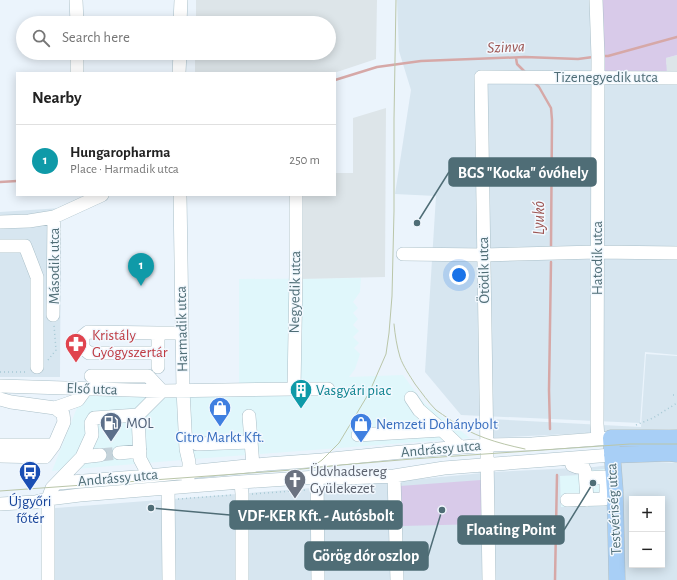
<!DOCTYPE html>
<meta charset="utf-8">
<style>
:root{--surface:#fff;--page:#f6f6f6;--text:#222;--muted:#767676;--line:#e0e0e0;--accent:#7c3aed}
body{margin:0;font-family:"Alegreya Sans",sans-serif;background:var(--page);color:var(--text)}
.controls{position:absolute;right:12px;bottom:12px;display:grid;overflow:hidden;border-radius:0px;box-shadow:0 2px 10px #0003}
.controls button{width:36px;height:36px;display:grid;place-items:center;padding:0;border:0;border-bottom:1px solid var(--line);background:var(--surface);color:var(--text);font:20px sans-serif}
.you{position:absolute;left:459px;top:275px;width:14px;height:14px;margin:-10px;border:3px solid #fff;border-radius:50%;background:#1a73e8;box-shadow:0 0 0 6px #1a73e833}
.badge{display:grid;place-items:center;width:26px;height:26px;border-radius:50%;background:var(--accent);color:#fff;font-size:13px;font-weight:700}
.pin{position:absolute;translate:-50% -33px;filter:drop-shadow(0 1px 2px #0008)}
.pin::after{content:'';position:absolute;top:21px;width:14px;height:12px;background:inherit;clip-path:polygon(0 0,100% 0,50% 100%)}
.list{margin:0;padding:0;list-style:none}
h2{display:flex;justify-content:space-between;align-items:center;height:52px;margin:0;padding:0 16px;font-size:17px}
h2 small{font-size:13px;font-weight:400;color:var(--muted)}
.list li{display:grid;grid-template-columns:26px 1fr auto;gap:12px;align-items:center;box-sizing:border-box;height:72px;padding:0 16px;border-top:1px solid var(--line)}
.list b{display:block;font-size:15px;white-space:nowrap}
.list p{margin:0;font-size:13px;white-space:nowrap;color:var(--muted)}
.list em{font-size:13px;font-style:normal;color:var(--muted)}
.icon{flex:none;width:22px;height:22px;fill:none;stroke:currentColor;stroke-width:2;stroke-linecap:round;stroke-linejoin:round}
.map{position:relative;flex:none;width:677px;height:580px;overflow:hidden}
.search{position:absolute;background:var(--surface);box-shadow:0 2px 10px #0003;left:16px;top:16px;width:320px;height:44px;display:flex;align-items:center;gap:10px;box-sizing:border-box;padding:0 14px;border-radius:22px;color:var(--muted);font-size:15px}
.panel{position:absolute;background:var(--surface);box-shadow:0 2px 10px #0003;left:16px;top:72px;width:320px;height:124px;border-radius:0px}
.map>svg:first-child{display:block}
.residential{fill:#d7e6f0;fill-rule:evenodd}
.commercial{fill:#e0f7fb}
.industrial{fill:#dde5e9}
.green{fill:#d8cae9}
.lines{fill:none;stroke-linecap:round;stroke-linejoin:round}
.stream{stroke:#d6a8a7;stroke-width:2.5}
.minor-tunnel{stroke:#c4d2da;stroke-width:13;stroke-dasharray:13 6;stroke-linecap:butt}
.minor-casing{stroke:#abc0c9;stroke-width:14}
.major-casing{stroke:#b2bfc3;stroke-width:17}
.path{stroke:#a7c9d5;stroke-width:1.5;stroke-dasharray:1 3;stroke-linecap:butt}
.minor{stroke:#fff;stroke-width:13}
.major{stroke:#a8cff6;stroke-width:16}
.tram{stroke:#bac6a9;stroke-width:1}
.labels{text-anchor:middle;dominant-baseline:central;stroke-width:3;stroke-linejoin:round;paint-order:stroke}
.street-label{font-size:15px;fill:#4f6d76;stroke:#f2f8fe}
.health-label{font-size:15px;fill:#be3a42;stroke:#f2f8fe;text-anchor:start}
.culture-label{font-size:15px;fill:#0d838f;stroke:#f2f8fe;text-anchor:start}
.service-label{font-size:15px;fill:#4e5e75;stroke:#f2f8fe;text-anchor:start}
.shop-label{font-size:15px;fill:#366cbe;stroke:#f2f8fe;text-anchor:start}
.worship-label{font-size:15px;fill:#5b616d;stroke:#f2f8fe;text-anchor:start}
.transit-label{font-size:15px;fill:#164399;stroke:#f2f8fe}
.water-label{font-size:16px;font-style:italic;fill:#9d5653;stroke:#f2f8fe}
.leader{fill:none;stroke:#4f6d76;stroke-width:1.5}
.callout-dot{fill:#4f6d76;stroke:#f2f8fe;stroke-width:1.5}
.callout{fill:#4f6d76;stroke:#4f6d76;stroke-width:1.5}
.callout-label{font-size:16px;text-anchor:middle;font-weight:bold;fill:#fff}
</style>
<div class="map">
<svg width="677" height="580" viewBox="0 0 677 580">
<rect width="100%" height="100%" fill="#ebf4fc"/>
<!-- residential -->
<path class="residential" d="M 397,0 L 602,0 L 677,75 L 677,355 L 645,352 L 640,423 L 461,415 L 425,372 L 436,196 L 395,194 L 411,90 L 399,51 Z
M 61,208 L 60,377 L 0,377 L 0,212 Z
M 646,354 L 677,356 L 677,430 L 669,429 L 488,438 L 490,419 L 641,427 Z
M 638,461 L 677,463 L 677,580 L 42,580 L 43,509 L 389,482 L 493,472 L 594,467 ZM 632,499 L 662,499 L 662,565 L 632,565 Z"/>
<!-- commercial -->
<path class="commercial" d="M 361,278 L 360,292 L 353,302 L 358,308 L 353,313 L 358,319 L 353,325 L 359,331 L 353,337 L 359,343 L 354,348 L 360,354 L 355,369 L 349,377 L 403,375 L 423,402 L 470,438 L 194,459 L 52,471 L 78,405 L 90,386 L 239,386 L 239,279 Z
M 605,469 L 609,473 L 610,506 L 561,507 L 560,476 L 580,475 L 580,471 Z"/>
<!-- industrial -->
<path class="industrial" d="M 196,0 L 377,0 L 376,59 L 334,73 L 195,73 L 195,53 L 329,53 L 329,23 L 196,23 Z
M 677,55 L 677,75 L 667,75 L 666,58 Z
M 386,108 L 385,277 L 300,279 L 300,195 L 335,195 L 335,173 L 353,173 L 353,118 Z"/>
<!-- green -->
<path class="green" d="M 602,0 L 677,0 L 677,55 L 666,58 L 667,75 L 602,75 Z
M 481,480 L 482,524 L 402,526 L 400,486 Z"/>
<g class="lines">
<!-- stream -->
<path class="stream" d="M 602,56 L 608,56 L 677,37
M 516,58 L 517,64 L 525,72
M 335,80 L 377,67 L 421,61 L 525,57 L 578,59 L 593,57
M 534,82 L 539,87 L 551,108 L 552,120 L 551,246
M 0,182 L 17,181
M 550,429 L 549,390 L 551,262
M 555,580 L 557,475"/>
<!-- minor-tunnel -->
<path class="minor-tunnel" d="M 100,455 L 119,453"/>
<!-- minor casing -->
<g class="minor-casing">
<path id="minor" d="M 76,0 L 77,23
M 596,0 L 598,57 L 597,424 L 598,439
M 180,23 L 181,0
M 77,53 L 77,73
M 179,73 L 180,53
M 180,195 L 183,390 L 186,449 L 189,462 L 189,471 L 188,478
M 0,222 L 29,221 L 54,217 L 102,195
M 0,246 L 25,246 L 37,277 L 37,367
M 403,254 L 484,255 L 597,252 L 677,253
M 53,315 L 54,217
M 158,353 L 89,353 L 83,348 L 83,336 L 88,332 L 158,333
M 158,367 L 158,333 L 182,333
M 91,376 L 148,376 L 162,391
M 0,386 L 162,391 L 294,389 L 328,389
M 294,389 L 296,274 L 296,195
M 411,398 L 419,410 L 442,430
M 0,399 L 11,402 L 55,408 L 63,414 L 64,422 L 54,445 L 45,457 L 0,456
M 55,408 L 78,400 L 86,389
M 138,415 L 140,459 L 149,476
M 249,416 L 253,466
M 358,435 L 442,430 L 460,447
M 197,444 L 251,442
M 0,445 L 54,445
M 119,453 L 140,451
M 82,457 L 100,455
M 572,465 L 577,467 L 583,467 L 585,471 L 587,500
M 394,476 L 397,580
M 317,477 L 318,580
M 241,482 L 242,494 L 242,580
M 58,483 L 149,476 L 267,464 L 322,460 L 402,452 L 487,445 L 532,444 L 611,438
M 168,488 L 169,580
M 567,500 L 604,499 L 606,497 L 606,479 L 604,477 L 586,478
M 0,504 L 35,502 L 48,499 L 80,495 L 241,482 L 317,477 L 345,478 L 394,476 L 444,468 L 612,455
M 48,580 L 48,499 L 52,488 L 82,457 L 92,435 L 91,423 L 94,418 L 138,415 L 162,391
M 489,580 L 481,77 L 677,78"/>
</g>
<!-- major casing -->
<g class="major-casing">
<path id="major" d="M 612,455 L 669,453 L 677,454
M 617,580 L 615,491 L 611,438 L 677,438"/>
</g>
<!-- path -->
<path class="path" d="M 48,360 L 56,350 L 54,325
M 0,372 L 27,372
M 673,395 L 677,395
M 636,425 L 653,418 L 677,403
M 252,494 L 306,490
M 178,499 L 232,495"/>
<!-- minor -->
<use href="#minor" class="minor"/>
<!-- major -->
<use href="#major" class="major"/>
<!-- tram -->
<path class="tram" d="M 394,324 C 395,335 397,347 400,357 C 403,366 410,376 415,384 C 422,393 428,402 436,410 C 440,413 445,416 449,419 C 472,436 497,443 525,449
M 312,467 L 322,460 L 339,443 L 369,393 L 386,354 L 389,333 L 392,296 L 394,211 L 394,119 L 396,0
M 0,491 L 292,470 L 341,465 L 412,459 L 630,444 L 677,444"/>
</g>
<!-- icons -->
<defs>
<g id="pharmacy-pin" transform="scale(1.15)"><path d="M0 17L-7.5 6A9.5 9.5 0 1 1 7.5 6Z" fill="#e0444e" stroke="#f2f8fe"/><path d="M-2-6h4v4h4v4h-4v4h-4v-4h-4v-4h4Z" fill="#fff"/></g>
<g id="building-pin" transform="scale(1.15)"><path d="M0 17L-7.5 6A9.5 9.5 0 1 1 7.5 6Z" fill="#0f9aa8" stroke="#f2f8fe"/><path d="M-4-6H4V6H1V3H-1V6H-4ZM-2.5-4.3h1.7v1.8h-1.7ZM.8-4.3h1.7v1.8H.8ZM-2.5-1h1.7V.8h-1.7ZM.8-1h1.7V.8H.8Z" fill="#fff"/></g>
<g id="shop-pin" transform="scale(1.15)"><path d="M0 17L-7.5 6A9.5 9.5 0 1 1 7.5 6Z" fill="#3f7fe0" stroke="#f2f8fe"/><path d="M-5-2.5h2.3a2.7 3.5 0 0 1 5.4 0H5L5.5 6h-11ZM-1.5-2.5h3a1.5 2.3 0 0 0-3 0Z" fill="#fff"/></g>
<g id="fuel-pin" transform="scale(1.15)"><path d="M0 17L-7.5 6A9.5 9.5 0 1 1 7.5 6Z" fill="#5c6f8a" stroke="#f2f8fe"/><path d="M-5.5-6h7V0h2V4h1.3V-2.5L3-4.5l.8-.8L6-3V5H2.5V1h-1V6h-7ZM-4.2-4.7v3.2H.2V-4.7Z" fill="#fff"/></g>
<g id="bus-pin" transform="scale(1.15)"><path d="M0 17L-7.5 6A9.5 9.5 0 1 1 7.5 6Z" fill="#1a4fb4" stroke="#f2f8fe"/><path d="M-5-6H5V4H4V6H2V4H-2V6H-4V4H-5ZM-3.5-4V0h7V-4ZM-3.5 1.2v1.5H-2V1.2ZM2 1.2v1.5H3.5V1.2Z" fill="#fff"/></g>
<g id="church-pin" transform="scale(1.15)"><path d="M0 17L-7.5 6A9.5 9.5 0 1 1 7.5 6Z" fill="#6b7280" stroke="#f2f8fe"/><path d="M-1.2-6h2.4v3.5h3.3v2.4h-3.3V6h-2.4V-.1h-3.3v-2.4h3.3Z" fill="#fff"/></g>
</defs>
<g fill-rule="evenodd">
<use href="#pharmacy-pin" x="76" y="344"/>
<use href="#building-pin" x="301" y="390"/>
<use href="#shop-pin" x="220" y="408"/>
<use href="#fuel-pin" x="111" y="423"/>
<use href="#shop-pin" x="361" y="424"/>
<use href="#bus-pin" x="30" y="472"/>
<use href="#church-pin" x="295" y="480"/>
</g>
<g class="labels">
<!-- street labels -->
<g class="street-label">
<text x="606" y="77">Tizenegyedik utca</text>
<text transform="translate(597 258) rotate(-90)">Hatodik utca</text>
<text transform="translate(54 266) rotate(-90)">Második utca</text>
<text transform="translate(484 270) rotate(-91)">Ötödik utca</text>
<text transform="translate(295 292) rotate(-89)">Negyedik utca</text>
<text transform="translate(182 329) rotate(-91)">Harmadik utca</text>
<text transform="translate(92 389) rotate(2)">Első utca</text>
<text transform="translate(441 449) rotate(-5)">Andrássy utca</text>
<text transform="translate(118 478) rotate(-5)">Andrássy utca</text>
<text transform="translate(614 509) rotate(-93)">Testvériség utca</text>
</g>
<!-- health labels -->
<g class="health-label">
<text x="92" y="335">Kristály<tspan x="92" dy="17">Gyógyszertár</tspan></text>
</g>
<!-- culture labels -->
<g class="culture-label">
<text x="316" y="390">Vasgyári piac</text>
</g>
<!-- service labels -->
<g class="service-label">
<text x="126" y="423">MOL</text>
</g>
<!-- shop labels -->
<g class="shop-label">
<text x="376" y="424">Nemzeti Dohánybolt</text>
<text x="220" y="437" text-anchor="middle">Citro Markt Kft.</text>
</g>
<!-- worship labels -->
<g class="worship-label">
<text x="310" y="471">Üdvhadsereg<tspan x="310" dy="17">Gyülekezet</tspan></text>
</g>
<!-- transit labels -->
<g class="transit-label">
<text x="30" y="501">Újgyőri<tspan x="30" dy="17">főtér</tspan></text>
</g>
<!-- water labels -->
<g class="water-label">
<text transform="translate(506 47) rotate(-2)">Szinva</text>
<text transform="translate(539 218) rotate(-90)">Lyukó</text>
</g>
</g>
<!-- callouts -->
<path class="leader" d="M417 223L449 172M151 508L230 515M593 483L564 530M442 510L428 556"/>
<g class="callout-dot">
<circle cx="417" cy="223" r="4"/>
<circle cx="151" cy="508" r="4"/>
<circle cx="593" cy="483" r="4"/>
<circle cx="442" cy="510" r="4"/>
</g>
<g class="callout">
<rect x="449" y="158" width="147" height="28" rx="4"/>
<rect x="230" y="501" width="172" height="28" rx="4"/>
<rect x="458" y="516" width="106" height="28" rx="4"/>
<rect x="305" y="542" width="123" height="28" rx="4"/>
</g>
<g class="callout-label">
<text x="523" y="178">BGS "Kocka" óvóhely</text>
<text x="316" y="521">VDF-KER Kft. - Autósbolt</text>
<text x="511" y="535">Floating Point</text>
<text x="366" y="561">Görög dór oszlop</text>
</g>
</svg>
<div class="controls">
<button>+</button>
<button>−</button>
</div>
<div class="you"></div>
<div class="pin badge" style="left:141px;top:286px;background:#0f9aa8">1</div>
<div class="search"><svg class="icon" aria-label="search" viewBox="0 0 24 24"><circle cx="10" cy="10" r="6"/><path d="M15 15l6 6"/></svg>Search here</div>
<section class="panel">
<h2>Nearby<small></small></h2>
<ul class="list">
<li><span class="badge" style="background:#0f9aa8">1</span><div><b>Hungaropharma</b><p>Place · Harmadik utca</p></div><em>250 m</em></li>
</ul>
</section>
</div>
